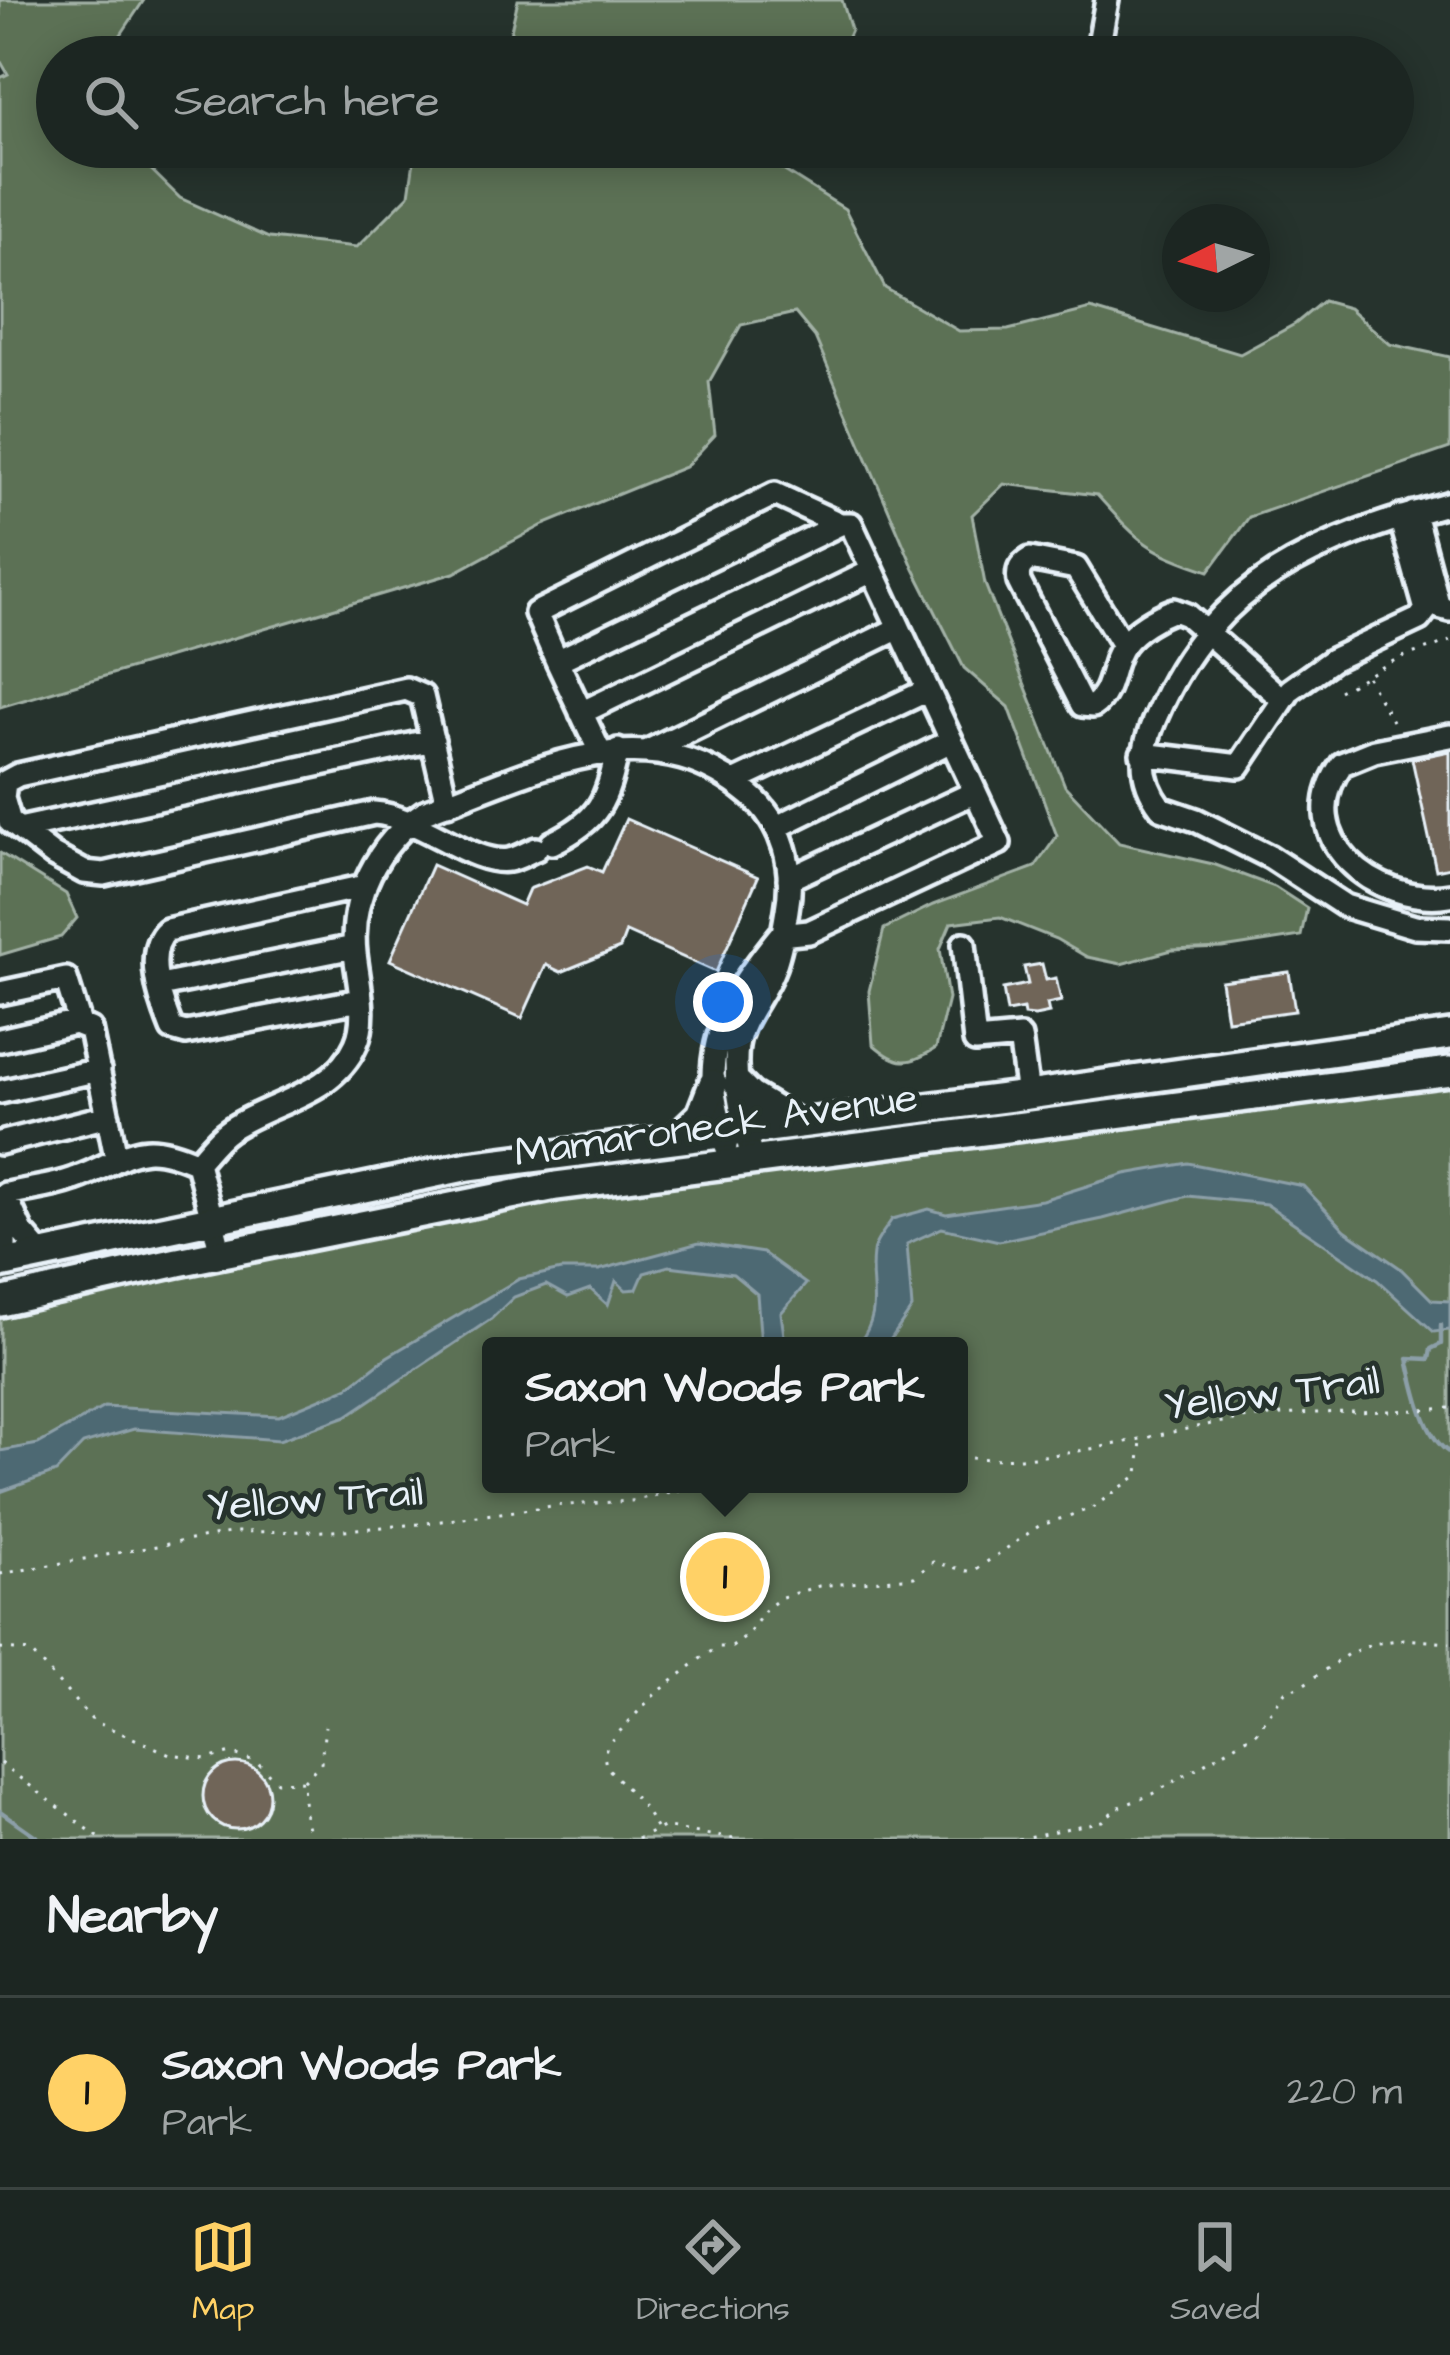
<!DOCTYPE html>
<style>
:root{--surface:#1c2622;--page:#29322f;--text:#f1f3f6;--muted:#a0a5a5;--line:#3a4340;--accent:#ffd166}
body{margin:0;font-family:"Architects Daughter",sans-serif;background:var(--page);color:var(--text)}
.compass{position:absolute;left:1162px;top:204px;width:108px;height:108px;border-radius:50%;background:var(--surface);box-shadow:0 6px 30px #0003;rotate:265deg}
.you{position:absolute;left:723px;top:1002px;width:42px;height:42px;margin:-30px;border:9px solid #fff;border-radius:50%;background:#1a73e8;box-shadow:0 0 0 18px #1a73e833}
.badge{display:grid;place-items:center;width:78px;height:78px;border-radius:50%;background:var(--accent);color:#111;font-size:39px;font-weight:700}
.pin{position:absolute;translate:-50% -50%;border:6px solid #fff;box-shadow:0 3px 12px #0006}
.popup{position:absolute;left:482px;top:1337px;width:486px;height:156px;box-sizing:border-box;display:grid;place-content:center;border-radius:12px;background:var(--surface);filter:drop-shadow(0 3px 9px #0005);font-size:39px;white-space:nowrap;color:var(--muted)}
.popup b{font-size:45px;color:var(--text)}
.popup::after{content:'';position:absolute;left:50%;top:100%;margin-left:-24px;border:24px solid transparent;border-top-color:var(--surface)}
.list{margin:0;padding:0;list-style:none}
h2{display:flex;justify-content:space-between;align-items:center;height:156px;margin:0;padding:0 48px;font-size:51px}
h2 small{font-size:39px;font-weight:400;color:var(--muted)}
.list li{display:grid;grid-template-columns:78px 1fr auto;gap:36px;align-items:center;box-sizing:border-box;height:192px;padding:0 48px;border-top:3px solid var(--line)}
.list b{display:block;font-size:45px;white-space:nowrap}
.list p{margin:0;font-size:39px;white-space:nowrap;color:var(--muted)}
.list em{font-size:39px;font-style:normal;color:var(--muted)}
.icon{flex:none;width:66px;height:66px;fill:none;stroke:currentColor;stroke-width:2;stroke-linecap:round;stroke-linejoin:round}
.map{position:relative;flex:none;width:1450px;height:1839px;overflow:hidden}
.search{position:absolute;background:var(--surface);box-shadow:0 6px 30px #0003;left:36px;right:36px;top:36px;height:132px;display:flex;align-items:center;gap:30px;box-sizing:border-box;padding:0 42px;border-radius:66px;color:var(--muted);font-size:45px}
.sheet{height:348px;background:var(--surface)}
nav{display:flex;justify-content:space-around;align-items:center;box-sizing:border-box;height:168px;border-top:3px solid var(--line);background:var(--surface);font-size:33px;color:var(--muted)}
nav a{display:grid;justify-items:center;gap:6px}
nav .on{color:var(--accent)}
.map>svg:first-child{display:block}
.green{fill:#5c7155;stroke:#a2b1a6;stroke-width:3;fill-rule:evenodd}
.water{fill:#4e6973;stroke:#8c9fa8;stroke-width:3}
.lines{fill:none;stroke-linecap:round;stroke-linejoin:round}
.stream{stroke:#8c9fa8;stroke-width:4.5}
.building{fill:#706559;stroke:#e8f1f8;stroke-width:3}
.minor-casing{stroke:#e8f1f8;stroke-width:30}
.major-casing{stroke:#e8f1f8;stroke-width:36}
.path{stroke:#e8f1f8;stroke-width:3;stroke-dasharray:3 9;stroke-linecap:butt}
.minor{stroke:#26332d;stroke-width:21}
.major{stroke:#26332d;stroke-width:27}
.labels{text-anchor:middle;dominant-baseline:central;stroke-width:10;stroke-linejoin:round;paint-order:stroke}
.street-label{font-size:42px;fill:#e8f1f8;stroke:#26332d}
</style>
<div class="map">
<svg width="1450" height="1839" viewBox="0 0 1450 1839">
<rect width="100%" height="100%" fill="#26332d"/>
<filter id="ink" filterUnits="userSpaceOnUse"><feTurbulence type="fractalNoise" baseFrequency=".00833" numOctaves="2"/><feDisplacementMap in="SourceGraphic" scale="24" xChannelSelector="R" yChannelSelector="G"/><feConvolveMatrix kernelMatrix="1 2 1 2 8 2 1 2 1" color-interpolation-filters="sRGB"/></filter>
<g filter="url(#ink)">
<!-- green -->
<path class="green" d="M 0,0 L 144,0 L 106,57 L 57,57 L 57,147 L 128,147 L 180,198 L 269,238 L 357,247 L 409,195 L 416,147 L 767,147 L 775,165 L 845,209 L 885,288 L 959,331 L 1008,330 L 1091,309 L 1240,354 L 1295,324 L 1323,301 L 1349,308 L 1390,344 L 1450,357 L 1450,448 L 1249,517 L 1209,571 C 1146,551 1140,542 1097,495 L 1004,484 L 972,515 L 985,584 L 1065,786 L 1119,843 L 1213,864 L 1275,887 L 1307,908 L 1301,936 L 1223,948 L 1172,950 L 1121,964 L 1087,957 L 1056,939 L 1000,917 L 951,923 L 940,949 L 948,999 L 936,1048 C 909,1066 898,1066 873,1044 L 869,991 L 884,929 L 933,905 L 1035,867 L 1057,836 L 1009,707 L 964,668 L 914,569 L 815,337 L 795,313 L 741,325 L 709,382 L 715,435 L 685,467 L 543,525 L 454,573 L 0,707 L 0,78 L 8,74 L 0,60 Z
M 518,0 L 842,0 L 851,30 L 839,57 L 493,57 L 508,43 Z
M 0,853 L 66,894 L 77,918 L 61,937 L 0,955 Z
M 1450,1085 L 1450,1839 L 0,1839 L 0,1315 L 495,1206 L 859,1163 ZM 491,1346 L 959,1346 L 959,1484 L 491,1484 Z"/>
<!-- water -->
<path class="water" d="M 1188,1163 L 1303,1186 L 1345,1230 L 1400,1268 L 1432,1300 L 1450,1301 L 1450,1330 L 1434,1332 L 1377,1280 L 1266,1204 L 1188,1196 L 1103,1219 L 999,1241 L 942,1228 L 907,1244 L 912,1308 L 886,1346 L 857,1346 C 885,1310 868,1290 873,1253 C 874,1242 886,1229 892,1219 L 929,1209 L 946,1214 L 1042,1200 L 1125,1174 Z
M 699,1243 L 763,1253 L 806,1284 L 781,1313 L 784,1336 L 809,1339 L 816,1346 L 761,1346 L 757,1294 L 733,1274 L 669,1266 L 644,1273 L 637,1289 L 626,1290 L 616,1281 L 608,1305 L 590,1289 L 568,1297 L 546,1285 L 514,1297 L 491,1319 L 347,1416 L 279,1440 L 134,1429 L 83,1444 L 56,1472 L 0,1492 L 0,1451 L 38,1444 L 104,1407 L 279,1416 L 347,1388 L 387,1357 L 519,1279 L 561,1270 L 599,1270 Z"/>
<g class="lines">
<!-- stream -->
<path class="stream" d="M 1441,1325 L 1441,1344 L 1431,1349 L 1429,1359 L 1408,1358 C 1414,1386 1424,1438 1450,1453
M 0,1811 L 40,1839"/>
</g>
<!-- building -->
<path class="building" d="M 1450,751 L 1450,867 L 1436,870 L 1412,759 Z
M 626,819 L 758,877 L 716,972 L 626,932 L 620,948 L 561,972 L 546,965 L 522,1018 L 390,960 L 432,865 L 522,905 L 529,889 L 588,866 L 602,872 Z
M 1042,964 L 1046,980 L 1056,978 L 1061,1001 L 1047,1004 L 1049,1013 L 1035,1016 L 1024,1015 L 1023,1009 L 1007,1012 L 1003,989 L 1028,984 L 1024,967 Z
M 1289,972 L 1295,1011 L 1227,1020 L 1221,981 Z
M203 1796a33 33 0 1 1 66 0a33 33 0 1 1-66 0Z"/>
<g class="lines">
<!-- minor casing -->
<g class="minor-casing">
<path id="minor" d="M 1091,57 L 1099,44 L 1107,0
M 1450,503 C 1318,540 1215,580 1157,714 C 1141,749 1137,776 1161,808 L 1196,820 L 1270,857 L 1345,906 L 1415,927 L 1450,928
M 1414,513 L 1439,607 L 1450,610
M 1123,645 L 1076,568 L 1030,559 C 1020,565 1017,570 1019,582 L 1082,705 L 1093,706 C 1114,691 1109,663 1124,644 C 1135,629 1158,616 1174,610 L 1187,615 L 1283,700
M 557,661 L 536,613 L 775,494 L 840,524
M 581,713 L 872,571
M 1450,736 L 1374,751 L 1342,764 C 1289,837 1377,907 1450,895
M 648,751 L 899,628
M 600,752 L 557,661 L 840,524 L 851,524 L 999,843 L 809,932 L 780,935 C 745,978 712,1022 713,1080 C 713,1102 722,1124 726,1146
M 1142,754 L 1239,766 L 1290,690 L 1332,660 L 1419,619 L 1426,610 L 1400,517
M 734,782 L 928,690
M 447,804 L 422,696 L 406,689 L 18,775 L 5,782 L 3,798 L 10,822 L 53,855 L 84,872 L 104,874 L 374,813 C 420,816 472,866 509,860 C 518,859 528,852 536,849
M 777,827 L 951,741
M 19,829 L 433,740
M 552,843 C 601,819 606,801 618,750
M 789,879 L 975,792
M 964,944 L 975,1041 L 1020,1037 L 1028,1095
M 160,986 L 354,947
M 0,993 L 66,979 L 80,1024
M 360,1000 L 186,1033 L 172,1029 C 161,1002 143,951 167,930 L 365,886
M 0,1040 L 75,1023 L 90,1029 L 116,1157
M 0,1092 L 99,1070
M 0,1143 L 108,1116
M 197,1163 C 207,1152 217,1138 229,1130 C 271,1101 333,1096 356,1044 C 368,1018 358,981 355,953 C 349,898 378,843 424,812 C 532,773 646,707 750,795 C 783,823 795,867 787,910 C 784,929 780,954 772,972 C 762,997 741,1018 737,1046 C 732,1084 746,1126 752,1163
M 197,1163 L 221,1253
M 5,1194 L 22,1232 L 42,1255
M 0,1196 C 24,1189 50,1188 74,1179 C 129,1160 133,1134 197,1163
M 0,1255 L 5,1247 L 5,1207"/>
</g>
<!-- major casing -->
<g class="major-casing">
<path id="major" d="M 738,1084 L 750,1096 L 795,1123
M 677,1138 L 701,1115 L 713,1084
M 0,1264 L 469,1166 L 1028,1095 L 1450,1035
M 0,1302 L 178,1262 L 556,1186 L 1450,1071"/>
</g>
<!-- path -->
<path class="path" d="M 1367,677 L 1392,721
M 1339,691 L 1397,659 L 1450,641
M 959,1457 C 1048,1466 1135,1438 1222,1422 C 1298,1409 1374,1414 1450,1408
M 0,1574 L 235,1532 L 333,1531 L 419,1524 L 552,1506 L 631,1501 L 707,1484
M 0,1649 L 30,1651 L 93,1721 L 170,1754 L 206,1759 L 231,1753 L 257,1762 L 277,1782 L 303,1781
M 0,1763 L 101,1839
M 656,1828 L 642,1805 L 606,1766 L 604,1755 L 607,1745 L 652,1697 L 705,1655 L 719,1647 L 732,1647 L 747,1636 L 766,1609 L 782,1597 L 819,1586 L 914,1577 L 933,1562 L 972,1572 L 1039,1526 L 1092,1508 L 1138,1475 L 1141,1440
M 311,1839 L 305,1817 L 303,1781 L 321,1763 L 325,1726
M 638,1839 L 663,1827 L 734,1839
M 1018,1839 L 1102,1821 L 1117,1808 L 1153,1794 L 1256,1733 L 1285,1692 L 1303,1685 L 1348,1654 L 1372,1644 L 1404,1639 L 1450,1643"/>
<!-- minor -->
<use href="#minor" class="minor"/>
<!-- major -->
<use href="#major" class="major"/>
</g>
</g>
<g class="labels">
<!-- street labels -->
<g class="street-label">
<text transform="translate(716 1126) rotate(-8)">Mamaroneck Avenue</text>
<text transform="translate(1272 1394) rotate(-7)">Yellow Trail</text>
<text transform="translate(315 1500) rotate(-4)">Yellow Trail</text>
</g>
</g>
</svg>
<svg class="compass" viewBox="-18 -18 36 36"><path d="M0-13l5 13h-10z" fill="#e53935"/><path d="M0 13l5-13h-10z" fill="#a0a5a5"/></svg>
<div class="you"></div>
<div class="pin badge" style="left:725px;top:1577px">1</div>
<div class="popup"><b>Saxon Woods Park</b>Park</div>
<div class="search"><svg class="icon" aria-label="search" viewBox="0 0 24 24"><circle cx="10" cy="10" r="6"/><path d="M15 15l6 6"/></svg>Search here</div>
</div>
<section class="sheet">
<h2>Nearby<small></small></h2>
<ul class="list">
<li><span class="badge">1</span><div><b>Saxon Woods Park</b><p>Park</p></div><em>220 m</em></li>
</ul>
</section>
<nav>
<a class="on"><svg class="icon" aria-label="map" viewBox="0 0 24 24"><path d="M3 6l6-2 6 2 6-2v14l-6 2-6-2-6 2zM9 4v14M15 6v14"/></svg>Map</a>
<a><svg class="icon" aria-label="directions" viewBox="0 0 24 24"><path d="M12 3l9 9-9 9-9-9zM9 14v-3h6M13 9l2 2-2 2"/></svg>Directions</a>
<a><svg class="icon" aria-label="saved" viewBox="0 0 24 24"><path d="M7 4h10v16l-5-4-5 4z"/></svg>Saved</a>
</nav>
